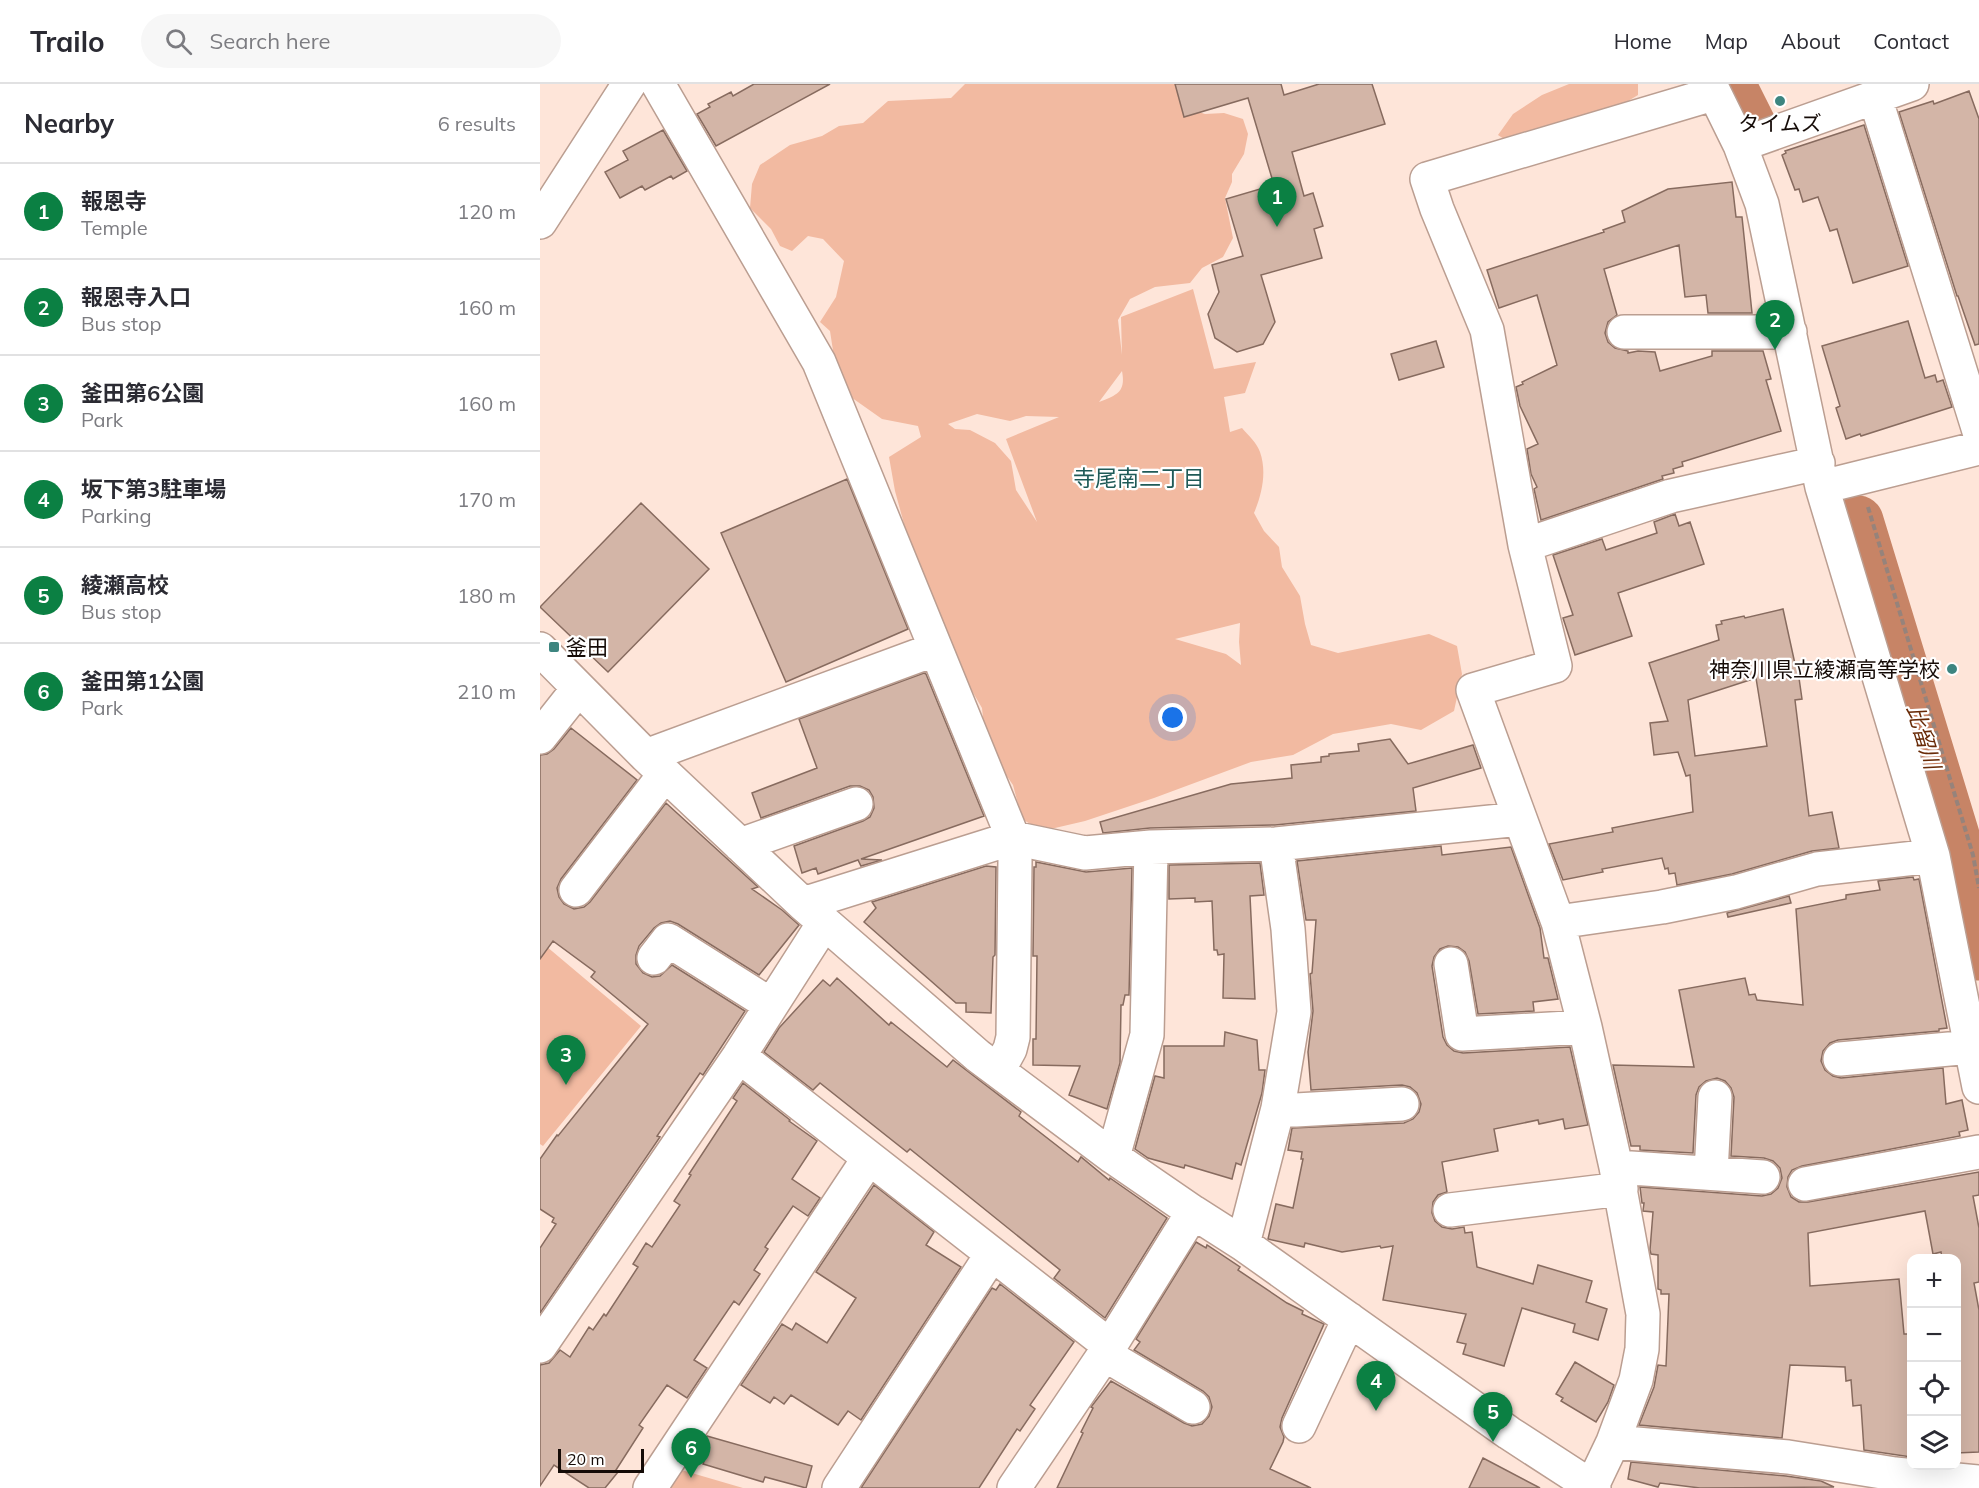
<!DOCTYPE html>
<meta charset="utf-8">
<style>
:root{--surface:#fff;--page:#f7f7f7;--text:#2b2b33;--muted:#7c7c81;--line:#e1e1e2;--accent:#0b8043}
body{margin:0;font-family:Mulish,"Noto Sans JP",sans-serif;background:var(--page);color:var(--text)}
.controls{position:absolute;right:18px;bottom:18px;display:grid;overflow:hidden;border-radius:12px;box-shadow:0 6px 24px #0002}
.controls button{width:54px;height:54px;display:grid;place-items:center;padding:0;border:0;border-bottom:2px solid var(--line);background:var(--surface);color:var(--text);font:30px sans-serif}
.scale{position:absolute;left:18px;bottom:15px;width:86px;box-sizing:border-box;padding-left:6px;border:3px solid #150b07;border-top:0;font-size:16px;line-height:21px;white-space:nowrap;color:#150b07;-webkit-text-stroke:4px #fff;paint-order:stroke}
.you{position:absolute;left:633px;top:634px;width:21px;height:21px;margin:-15px;border:4px solid #fff;border-radius:50%;background:#1a73e8;box-shadow:0 0 0 9px #1a73e833}
.badge{display:grid;place-items:center;width:39px;height:39px;border-radius:50%;background:var(--accent);color:#fff;font-size:20px;font-weight:700}
.pin{position:absolute;translate:-50% -50px;filter:drop-shadow(0 2px 3px #0008)}
.pin::after{content:'';position:absolute;top:32px;width:21px;height:18px;background:inherit;clip-path:polygon(0 0,100% 0,50% 100%)}
.list{margin:0;padding:0;list-style:none}
h2{display:flex;justify-content:space-between;align-items:center;height:78px;margin:0;padding:0 24px;font-size:26px}
h2 small{font-size:20px;font-weight:400;color:var(--muted)}
.list li{display:grid;grid-template-columns:39px 1fr auto;gap:18px;align-items:center;box-sizing:border-box;height:96px;padding:0 24px;border-top:2px solid var(--line)}
.list b{display:block;font-size:22px;white-space:nowrap}
.list p{margin:0;font-size:20px;white-space:nowrap;color:var(--muted)}
.list em{font-size:20px;font-style:normal;color:var(--muted)}
.icon{flex:none;width:33px;height:33px;fill:none;stroke:currentColor;stroke-width:2;stroke-linecap:round;stroke-linejoin:round}
.map{position:relative;flex:none;width:1439px;height:1404px;overflow:hidden}
header{display:flex;align-items:center;gap:36px;box-sizing:border-box;height:84px;padding:0 30px;background:var(--surface);border-bottom:2px solid var(--line)}
header strong{font-size:28px}
nav{display:flex;gap:33px;margin-inline-start:auto;font-size:21px}
.search{width:420px;height:54px;background:var(--page);display:flex;align-items:center;gap:15px;box-sizing:border-box;padding:0 21px;border-radius:33px;color:var(--muted);font-size:22px}
main{display:flex}
aside{flex:1;background:var(--surface)}
.map>svg:first-child{display:block}
.green{fill:#f2baa1;fill-rule:evenodd}
.lines{fill:none;stroke-linecap:round;stroke-linejoin:round}
.river{stroke:#c78466;stroke-width:51}
.building{fill:#d3b5a7;stroke:#876b5f;stroke-width:1.5;fill-rule:evenodd}
.minor-casing{stroke:#bb9e91;stroke-width:36}
.path{stroke:#96837b;stroke-width:4;stroke-dasharray:6 3;stroke-linecap:butt}
.minor{stroke:#fff;stroke-width:33}
.poi-dot{fill:#3d8580;stroke:#fff;stroke-width:2}
.labels{text-anchor:middle;dominant-baseline:central;stroke-width:4.5;stroke-linejoin:round;paint-order:stroke}
.poi-label{font-size:21px;fill:#150b07;stroke:#fff}
.neighbourhood-label{font-size:22px;fill:#1f5a57;stroke:#fff}
.water-label{font-size:22px;font-style:italic;fill:#682a07;stroke:#fff}
</style>
<header>
<strong>Trailo</strong>
<div class="search"><svg class="icon" aria-label="search" viewBox="0 0 24 24"><circle cx="10" cy="10" r="6"/><path d="M15 15l6 6"/></svg>Search here</div>
<nav><a>Home</a><a>Map</a><a>About</a><a>Contact</a></nav>
</header>
<main>
<aside>
<h2>Nearby<small>6 results</small></h2>
<ul class="list">
<li><span class="badge">1</span><div><b>報恩寺</b><p>Temple</p></div><em>120 m</em></li>
<li><span class="badge">2</span><div><b>報恩寺入口</b><p>Bus stop</p></div><em>160 m</em></li>
<li><span class="badge">3</span><div><b>釜田第6公園</b><p>Park</p></div><em>160 m</em></li>
<li><span class="badge">4</span><div><b>坂下第3駐車場</b><p>Parking</p></div><em>170 m</em></li>
<li><span class="badge">5</span><div><b>綾瀬高校</b><p>Bus stop</p></div><em>180 m</em></li>
<li><span class="badge">6</span><div><b>釜田第1公園</b><p>Park</p></div><em>210 m</em></li>
</ul>
</aside>
<div class="map">
<svg width="1439" height="1404" viewBox="0 0 1439 1404">
<rect width="100%" height="100%" fill="#fee5d9"/>
<!-- green -->
<path class="green" d="M 425,0 L 648,0 L 649,25 L 665,30 L 684,29 L 703,35 L 708,50 L 704,70 L 692,90 L 692,98 L 685,114 L 693,154 L 683,173 L 662,184 L 650,199 L 615,203 L 590,215 L 578,236 L 582,271 L 581,233 L 653,205 L 674,285 L 716,278 L 705,309 L 684,313 L 690,348 L 702,344 C 708,351 717,359 720,368 C 727,388 722,410 714,429 L 724,447 L 739,463 L 742,483 L 760,512 L 765,540 L 771,561 L 798,569 L 889,550 L 917,562 L 922,590 L 914,627 L 881,646 L 851,640 L 793,650 L 753,671 L 711,678 L 614,714 L 545,737 L 502,747 L 482,735 L 473,701 L 446,662 L 442,624 L 408,566 L 366,447 L 355,407 L 349,373 L 381,353 L 378,342 L 342,335 L 308,311 L 296,286 L 290,247 L 280,238 L 296,213 L 304,177 L 283,155 L 268,152 L 252,167 L 240,162 L 231,145 L 210,124 L 212,100 L 220,81 L 250,61 L 282,52 L 299,42 L 323,39 L 348,17 L 411,14 ZM 582,287 C 586,308 577,311 559,318 ZM 437,330 L 470,337 L 486,332 L 519,333 L 466,355 L 497,438 L 476,406 L 471,377 L 455,359 L 430,346 L 415,345 L 408,340 ZM 700,539 L 699,558 L 701,581 L 686,570 L 635,555 Z
M 1029,0 L 1098,0 L 1098,11 L 1070,28 L 973,61 L 958,51 L 973,30 L 1002,11 Z
M 0,857 L 101,942 L 3,1062 L 0,1060 Z
M 138,1385 L 203,1404 L 125,1404 Z"/>
<g class="lines">
<!-- river -->
<path class="river" d="M 1190,0 L 1211,42
M 1318,437 L 1420,771 L 1439,871"/>
</g>
<!-- building -->
<path class="building" d="M 214,0 L 290,0 L 176,62 L 157,30 L 170,23 L 168,20 L 191,8 L 193,12 Z
M 635,0 L 741,0 L 744,11 L 779,0 L 832,0 L 845,40 L 752,68 L 764,112 L 773,109 L 783,142 L 774,145 L 782,174 L 721,191 L 735,238 L 723,260 L 697,268 L 675,254 L 668,230 L 679,208 L 672,181 L 703,172 L 686,115 L 734,101 L 708,14 L 644,33 Z
M 1429,7 L 1439,35 L 1439,260 L 1435,261 L 1418,212 L 1417,212 L 1359,28 L 1393,17 L 1394,20 Z
M 1324,41 L 1368,182 L 1313,199 L 1297,145 L 1290,147 L 1278,113 L 1263,118 L 1259,105 L 1255,106 L 1242,71 L 1246,69 L 1245,67 Z
M 123,46 L 147,87 L 133,95 L 131,92 L 105,106 L 102,102 L 80,114 L 65,88 L 88,76 L 83,67 Z
M 1192,98 L 1196,133 L 1202,133 L 1212,229 L 1168,229 L 1166,211 L 1145,213 L 1139,161 L 1064,185 L 1077,231 L 1068,238 L 1065,249 L 1068,258 L 1075,264 L 1088,267 L 1088,269 L 1098,267 L 1115,268 L 1120,287 L 1172,272 L 1172,267 L 1223,267 L 1231,295 L 1226,296 L 1241,347 L 1142,378 L 1143,382 L 1133,385 L 1134,389 L 1122,392 L 1123,395 L 1001,436 L 994,405 L 997,403 L 991,390 L 987,365 L 998,360 L 980,322 L 976,303 L 983,300 L 982,298 L 1017,281 L 997,211 L 959,224 L 947,186 L 1064,148 L 1063,146 L 1085,138 L 1082,127 L 1128,105 Z
M 1368,237 L 1385,294 L 1395,291 L 1397,298 L 1403,296 L 1412,323 L 1321,352 L 1320,350 L 1306,355 L 1296,324 L 1300,322 L 1282,262 Z
M 896,257 L 904,283 L 859,296 L 851,270 Z
M 307,395 L 368,545 L 246,598 L 181,449 Z
M 101,419 L 169,485 L 68,588 L 0,523 Z
M 1135,430 L 1139,442 L 1150,438 L 1164,480 L 1078,509 L 1092,552 L 1035,571 L 1023,534 L 1033,531 L 1013,471 L 1062,455 L 1066,466 L 1117,449 L 1114,438 Z
M 1243,525 L 1255,580 L 1257,580 L 1262,615 L 1255,616 L 1269,732 L 1292,728 L 1299,764 L 1272,767 L 1192,790 L 1137,801 L 1135,789 L 1129,790 L 1128,784 L 1125,785 L 1122,774 L 1062,785 L 1063,788 L 1023,796 L 1009,760 L 1073,748 L 1072,744 L 1153,728 L 1150,691 L 1146,692 L 1138,668 L 1114,671 L 1110,639 L 1128,637 L 1109,579 L 1179,556 L 1176,541 L 1182,540 L 1181,537 L 1204,532 L 1205,534 ZM 1216,594 L 1227,662 L 1155,672 L 1148,616 Z
M 384,589 L 386,590 L 444,732 L 321,775 L 342,776 L 321,782 L 318,776 L 278,790 L 276,784 L 262,789 L 254,762 L 323,737 L 330,733 L 334,724 L 333,713 L 329,706 L 320,702 L 310,702 L 221,734 L 212,709 L 277,684 L 259,635 Z
M 31,644 L 97,696 L 21,795 L 17,804 L 19,813 L 24,820 L 34,825 L 44,823 L 50,818 L 126,719 L 218,803 L 212,805 L 242,826 L 259,841 L 219,891 L 138,840 L 130,837 L 121,839 L 114,844 L 99,862 L 96,871 L 96,880 L 103,889 L 112,893 L 120,892 L 132,881 L 205,927 L 163,991 L 160,989 L 117,1052 L 120,1053 L 0,1229 L 0,1164 L 16,1140 L 12,1138 L 14,1134 L 0,1125 L 0,1075 L 17,1051 L 18,1052 L 108,940 L 51,893 L 55,888 L 13,857 L 0,875 L 0,671 L 7,670 L 14,665 Z
M 850,655 L 868,680 L 933,661 L 941,684 L 873,704 L 876,727 L 735,741 L 610,744 L 563,749 L 560,738 L 691,700 L 752,694 L 751,681 L 781,678 L 781,673 L 789,672 L 789,670 L 819,667 L 818,660 Z
M 901,762 L 902,771 L 971,763 L 1000,844 L 1004,874 L 1008,874 L 1018,915 L 993,918 L 994,927 L 938,930 L 929,877 L 925,868 L 918,863 L 908,862 L 900,865 L 894,873 L 892,882 L 903,953 L 907,961 L 914,967 L 923,969 L 1030,963 L 1048,1041 L 1025,1045 L 1023,1035 L 999,1040 L 998,1036 L 954,1045 L 958,1067 L 902,1078 L 907,1108 L 898,1111 L 893,1118 L 892,1129 L 895,1137 L 902,1143 L 912,1145 L 924,1143 L 925,1149 L 932,1148 L 937,1183 L 993,1200 L 998,1181 L 1052,1197 L 1046,1218 L 1067,1225 L 1058,1256 L 1033,1248 L 1035,1240 L 982,1224 L 964,1282 L 923,1270 L 926,1260 L 917,1258 L 926,1230 L 843,1216 L 853,1162 L 841,1164 L 840,1162 L 802,1168 L 765,1159 L 764,1163 L 728,1155 L 736,1120 L 753,1124 L 763,1075 L 761,1075 L 762,1068 L 748,1066 L 752,1044 L 864,1039 L 873,1035 L 879,1028 L 881,1020 L 877,1009 L 870,1003 L 862,1001 L 771,1006 L 768,968 L 773,927 L 770,890 L 772,889 L 776,836 L 766,836 L 757,777 Z
M 496,778 L 546,788 L 592,784 L 589,911 L 585,911 L 583,921 L 581,921 L 580,979 L 567,1025 L 529,1011 L 540,982 L 493,981 L 493,955 L 496,955 L 497,872 L 493,872 L 494,783 L 496,783 Z
M 720,779 L 724,811 L 710,812 L 715,915 L 683,914 L 684,870 L 678,871 L 677,866 L 674,866 L 672,817 L 655,818 L 655,814 L 629,815 L 629,781 Z
M 446,782 L 456,783 L 455,871 L 453,873 L 451,929 L 426,928 L 426,919 L 416,919 L 324,838 L 336,824 L 332,818 Z
M 1373,793 L 1374,796 L 1379,795 L 1407,944 L 1399,945 L 1399,947 L 1298,956 L 1290,959 L 1283,967 L 1281,977 L 1285,986 L 1293,992 L 1301,994 L 1403,984 L 1406,1020 L 1422,1016 L 1428,1046 L 1419,1048 L 1420,1052 L 1262,1082 L 1252,1086 L 1248,1093 L 1247,1103 L 1251,1113 L 1259,1118 L 1268,1118 L 1439,1088 L 1439,1111 L 1433,1112 L 1439,1144 L 1439,1198 L 1434,1199 L 1439,1226 L 1439,1368 L 1416,1369 L 1416,1174 L 1402,1174 L 1401,1168 L 1393,1170 L 1385,1127 L 1268,1149 L 1270,1202 L 1359,1195 L 1364,1250 L 1371,1250 L 1371,1373 L 1324,1366 L 1321,1321 L 1313,1322 L 1311,1296 L 1306,1297 L 1305,1283 L 1250,1281 L 1242,1354 L 1099,1341 L 1114,1303 L 1118,1281 L 1126,1282 L 1129,1210 L 1121,1210 L 1121,1206 L 1118,1205 L 1118,1171 L 1111,1170 L 1110,1166 L 1113,1128 L 1103,1127 L 1104,1119 L 1102,1119 L 1100,1103 L 1222,1112 L 1231,1110 L 1238,1104 L 1242,1094 L 1240,1084 L 1233,1077 L 1224,1074 L 1191,1072 L 1194,1013 L 1191,1004 L 1185,997 L 1177,994 L 1166,997 L 1159,1003 L 1156,1011 L 1153,1069 L 1100,1066 L 1100,1062 L 1091,1062 L 1073,981 L 1154,983 L 1139,906 L 1205,894 L 1209,911 L 1215,910 L 1217,916 L 1263,921 L 1256,825 L 1306,815 L 1306,811 L 1340,806 L 1338,797 Z
M 1249,812 L 1251,819 L 1188,833 L 1187,829 Z
M 297,894 L 349,941 L 351,938 L 407,983 L 413,976 L 481,1028 L 479,1032 L 538,1078 L 541,1073 L 569,1096 L 570,1094 L 627,1134 L 565,1234 L 514,1194 L 520,1186 L 370,1065 L 367,1068 L 280,999 L 273,1006 L 224,968 L 239,944 L 283,896 L 290,902 Z
M 685,948 L 717,956 L 719,986 L 725,986 L 722,1009 L 701,1081 L 696,1079 L 692,1095 L 645,1081 L 644,1084 L 608,1074 L 595,1065 L 615,992 L 624,994 L 624,962 L 684,962 Z
M 203,999 L 250,1036 L 249,1037 L 277,1057 L 252,1095 L 280,1114 L 268,1132 L 253,1122 L 225,1163 L 228,1165 L 214,1186 L 220,1190 L 199,1221 L 194,1217 L 154,1276 L 167,1284 L 147,1314 L 127,1301 L 99,1341 L 103,1344 L 76,1386 L 78,1388 L 65,1404 L 49,1404 L 14,1381 L 0,1402 L 0,1281 L 9,1279 L 20,1266 L 30,1273 L 49,1243 L 53,1246 L 64,1230 L 66,1232 L 98,1183 L 93,1180 L 106,1159 L 112,1163 L 140,1121 L 134,1117 L 151,1091 L 149,1090 L 197,1017 L 193,1014 Z
M 334,1101 L 394,1148 L 386,1161 L 421,1183 L 321,1336 L 308,1327 L 298,1341 L 251,1311 L 244,1320 L 234,1313 L 230,1319 L 201,1301 L 242,1240 L 252,1246 L 256,1239 L 287,1259 L 316,1214 L 276,1188 Z
M 656,1158 L 666,1164 L 667,1161 L 700,1183 L 698,1186 L 747,1219 L 763,1227 L 762,1230 L 784,1240 L 742,1334 L 740,1343 L 744,1353 L 743,1358 L 730,1385 L 771,1404 L 517,1404 L 543,1349 L 541,1348 L 553,1324 L 551,1323 L 571,1297 L 644,1339 L 652,1342 L 662,1340 L 669,1332 L 672,1323 L 669,1313 L 663,1307 L 594,1266 L 600,1258 L 596,1255 Z
M 460,1200 L 534,1258 L 490,1321 L 495,1325 L 480,1347 L 477,1345 L 439,1404 L 321,1404 L 452,1204 L 456,1206 Z
M 1035,1278 L 1074,1301 L 1068,1318 L 1056,1338 L 1021,1317 L 1023,1314 L 1016,1310 Z
M 167,1352 L 272,1382 L 266,1404 L 225,1393 L 223,1398 L 163,1380 L 164,1377 L 152,1374 Z
M 943,1374 L 1000,1404 L 929,1404 Z
M 1091,1378 L 1246,1392 L 1281,1397 L 1294,1403 L 1160,1404 L 1120,1399 L 1118,1403 L 1088,1395 Z"/>
<g class="lines">
<!-- minor casing -->
<g class="minor-casing">
<path id="minor" d="M 118,0 L 279,278 L 473,754 L 475,776 L 473,953 L 470,965 L 458,987
M 1170,0 L 1200,61 L 1222,120 L 1282,403 L 1393,772 L 1439,1003
M 1335,13 L 1439,347
M 1200,61 L 1372,0
M 0,138 L 89,0
M 1084,248 L 1250,248
M 1282,403 L 1439,364
M 985,461 L 1131,412 L 1278,379
M 0,565 L 106,672 L 263,820 L 438,972 L 573,1073 L 653,1128 L 703,1160 L 969,1349 L 1054,1404
M 0,653 L 38,605
M 106,672 L 396,565
M 200,761 L 316,720
M 36,806 L 125,690
M 263,820 L 473,754 L 545,769 L 611,763 L 736,760 L 980,735
M 1018,838 L 1122,823 L 1196,808 L 1277,785 L 1393,772
M 114,874 L 128,856 L 231,921
M 911,880 L 922,950 L 1045,943
M 199,972 L 570,1262
M 1300,975 L 1431,963
M 738,1024 L 756,1026 L 862,1020
M 573,1073 L 607,951 L 611,763
M 1076,1083 L 1223,1093
M 1171,1089 L 1175,1013
M 1265,1100 L 1439,1068
M 910,1126 L 1081,1105
M 703,1160 L 738,1024 L 754,928 L 748,845 L 736,760
M 0,1262 L 199,972 L 284,839
M 564,1270 L 653,1323
M 759,1342 L 809,1235
M 1073,1358 L 1248,1373 L 1355,1390 L 1439,1398
M 110,1404 L 329,1074
M 299,1404 L 452,1170
M 474,1404 L 570,1262 L 653,1128
M 1051,1404 L 1073,1358 L 1096,1296 L 1102,1265 L 1103,1230 L 1076,1083 L 1045,943 L 1018,838 L 933,606 L 1015,582 L 985,461 L 947,246 L 897,125 L 887,95 L 1173,10"/>
</g>
<!-- path -->
<path class="path" d="M 1328,423 L 1433,771 L 1439,804"/>
<!-- minor -->
<use href="#minor" class="minor"/>
</g>
<!-- markers -->
<g class="poi-dot">
<circle cx="1240" cy="17" r="6"/>
<rect x="8" y="557" width="12" height="12" rx="3"/>
<circle cx="1412" cy="585" r="6"/>
</g>
<g class="labels">
<!-- poi labels -->
<g class="poi-label">
<text x="1240" y="39">タイムズ</text>
<text x="26" y="563" text-anchor="start">釜田</text>
<text x="1400" y="585" text-anchor="end">神奈川県立綾瀬高等学校</text>
</g>
<!-- neighbourhood labels -->
<g class="neighbourhood-label">
<text x="599" y="394">寺尾南二丁目</text>
</g>
<!-- water labels -->
<g class="water-label">
<text transform="translate(1384 653) rotate(73)">比留川</text>
</g>
</g>
</svg>
<div class="controls">
<button>+</button>
<button>−</button>
<button><svg class="icon" aria-label="locate" viewBox="0 0 24 24"><circle cx="12" cy="12" r="6"/><path d="M12 2v4M12 18v4M2 12h4M18 12h4"/></svg></button>
<button><svg class="icon" aria-label="layers" viewBox="0 0 24 24"><path d="M12 4l9 5-9 5-9-5zM3 14l9 5 9-5"/></svg></button>
</div>
<div class="scale">20 m</div>
<div class="you"></div>
<div class="pin badge" style="left:737px;top:143px">1</div>
<div class="pin badge" style="left:1235px;top:266px">2</div>
<div class="pin badge" style="left:26px;top:1001px">3</div>
<div class="pin badge" style="left:836px;top:1327px">4</div>
<div class="pin badge" style="left:953px;top:1358px">5</div>
<div class="pin badge" style="left:151px;top:1394px">6</div>
</div>
</main>
